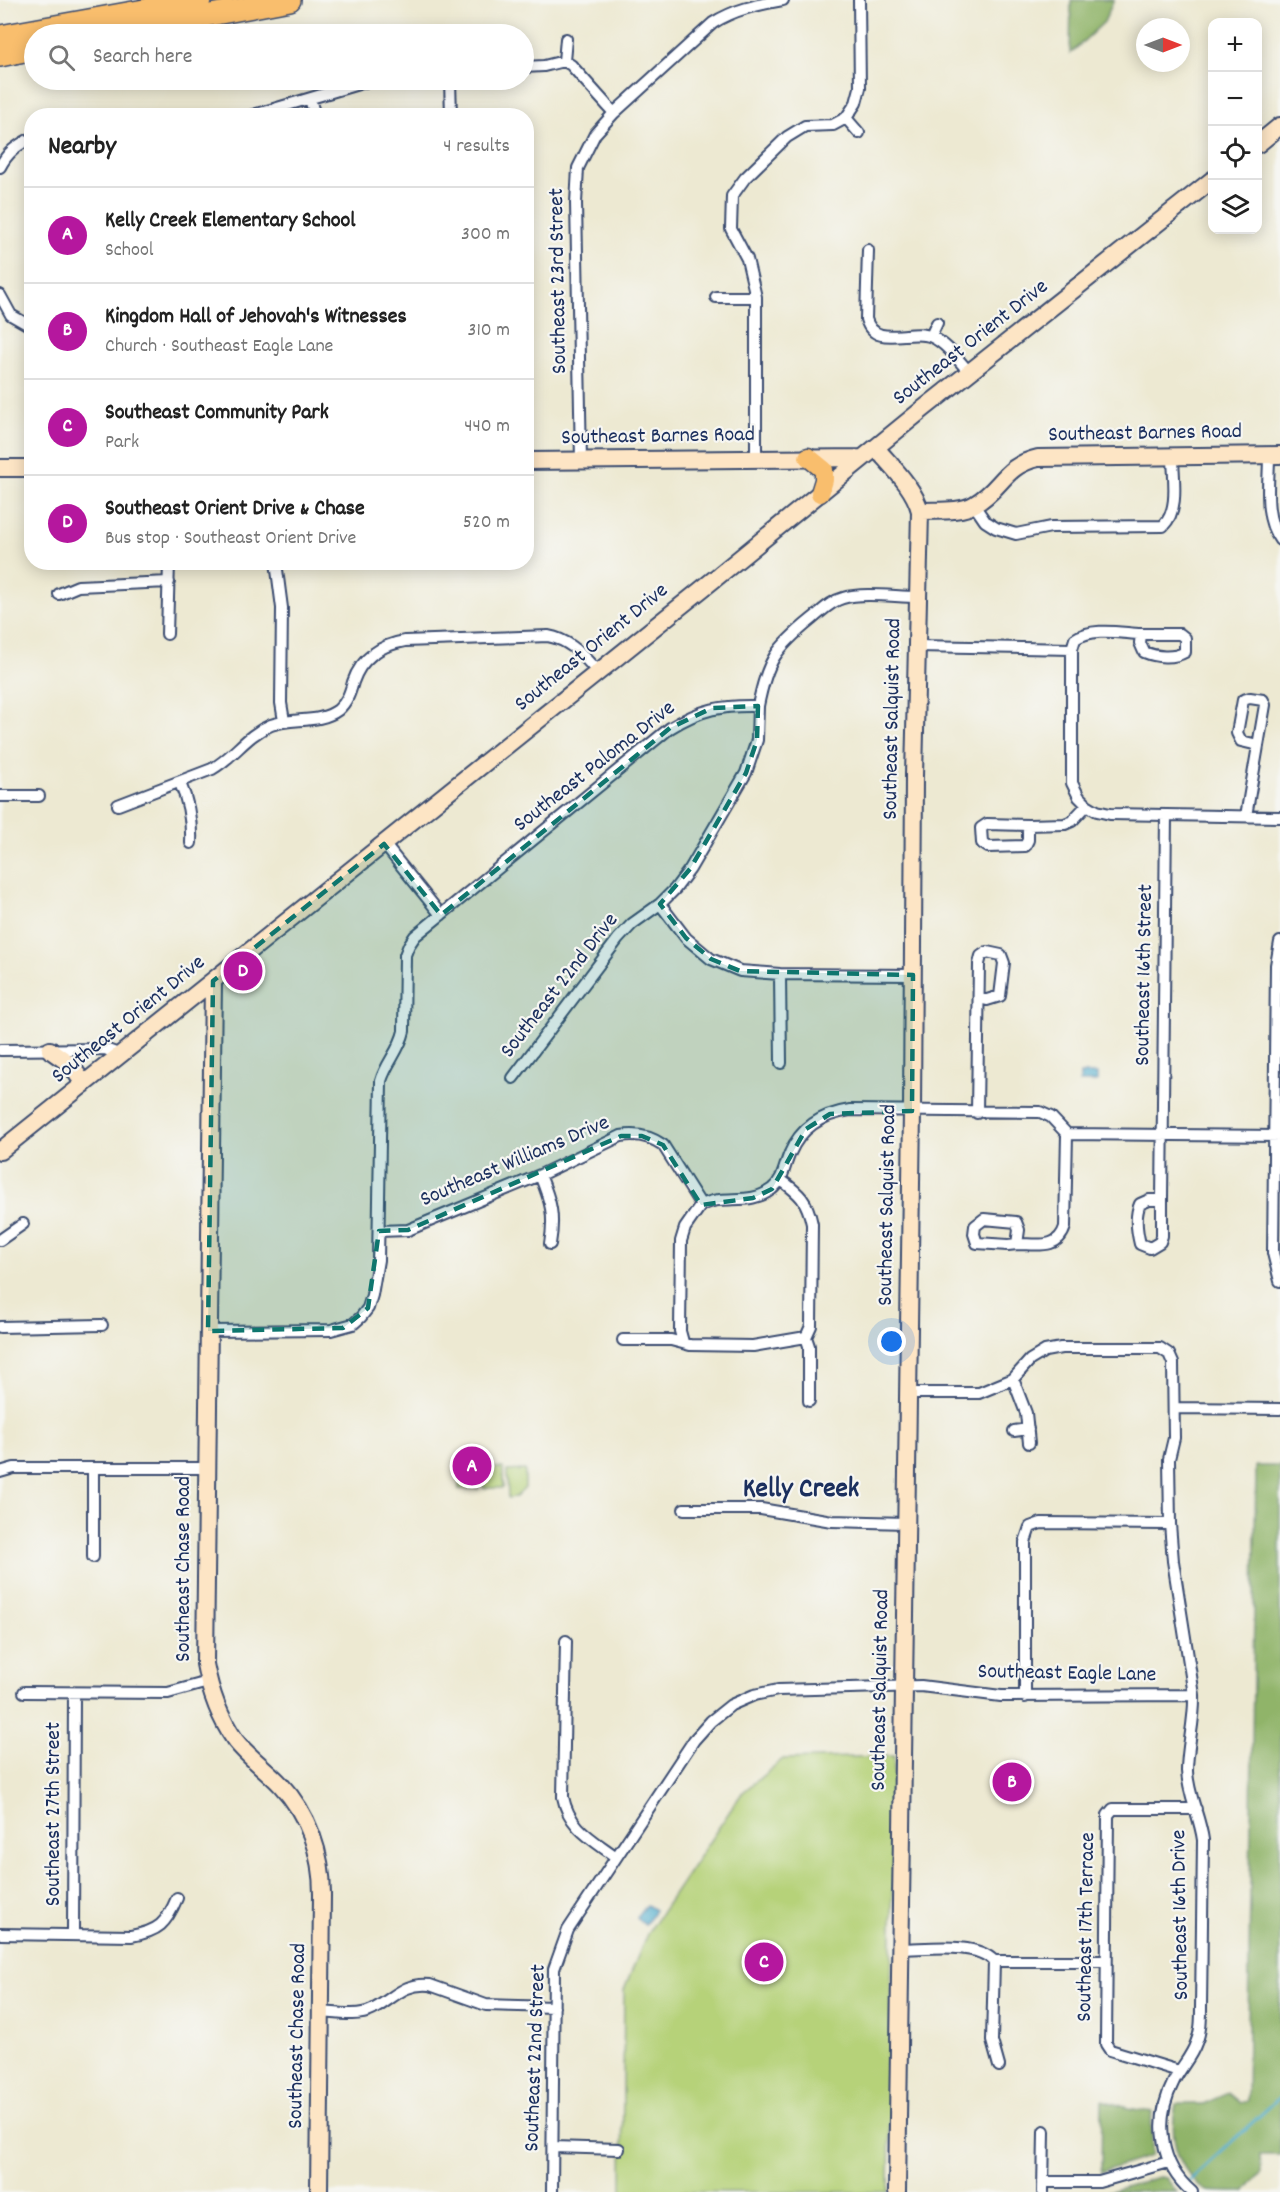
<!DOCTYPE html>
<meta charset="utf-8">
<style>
:root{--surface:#fff;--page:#f6f6f6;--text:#222;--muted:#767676;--line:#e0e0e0;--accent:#b5179e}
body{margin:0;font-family:Dekko,sans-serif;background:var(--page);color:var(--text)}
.controls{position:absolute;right:18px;top:18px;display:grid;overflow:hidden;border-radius:12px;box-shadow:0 3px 15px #0003}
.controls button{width:54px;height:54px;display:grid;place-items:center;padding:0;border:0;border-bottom:2px solid var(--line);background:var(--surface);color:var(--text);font:30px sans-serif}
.compass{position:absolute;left:1136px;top:18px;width:54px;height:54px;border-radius:50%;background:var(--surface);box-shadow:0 3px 15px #0003;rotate:90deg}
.you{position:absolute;left:892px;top:1342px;width:21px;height:21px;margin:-15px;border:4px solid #fff;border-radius:50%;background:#1a73e8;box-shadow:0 0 0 9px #1a73e833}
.badge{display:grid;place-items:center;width:39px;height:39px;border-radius:50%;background:var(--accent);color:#fff;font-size:20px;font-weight:700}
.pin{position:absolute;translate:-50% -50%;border:3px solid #fff;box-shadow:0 2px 6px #0006}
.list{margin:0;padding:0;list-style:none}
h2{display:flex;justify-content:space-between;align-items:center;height:78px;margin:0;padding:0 24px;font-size:26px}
h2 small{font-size:20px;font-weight:400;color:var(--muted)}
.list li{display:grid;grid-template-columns:39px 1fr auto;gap:18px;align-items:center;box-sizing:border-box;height:96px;padding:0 24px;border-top:2px solid var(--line)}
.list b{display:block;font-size:22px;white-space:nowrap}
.list p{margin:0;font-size:20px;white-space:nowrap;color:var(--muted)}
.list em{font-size:20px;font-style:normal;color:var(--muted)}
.icon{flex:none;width:33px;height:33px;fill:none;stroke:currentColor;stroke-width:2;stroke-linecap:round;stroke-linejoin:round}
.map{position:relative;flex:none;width:1280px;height:2192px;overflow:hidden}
.search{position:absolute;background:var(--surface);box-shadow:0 3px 15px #0003;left:24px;top:24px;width:510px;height:66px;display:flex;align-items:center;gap:15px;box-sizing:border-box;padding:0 21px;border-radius:33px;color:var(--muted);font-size:22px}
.panel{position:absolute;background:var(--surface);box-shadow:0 3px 15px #0003;left:24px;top:108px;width:510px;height:462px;border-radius:24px}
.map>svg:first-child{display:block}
.green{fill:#b6d279;stroke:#68806c;stroke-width:1.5}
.forest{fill:#90b469;stroke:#567264;stroke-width:1.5}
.water{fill:#4eaccc;stroke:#346e95;stroke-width:1.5}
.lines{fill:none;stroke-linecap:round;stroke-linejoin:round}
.stream{stroke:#4eaccc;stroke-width:3}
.street-casing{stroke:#3a4b6f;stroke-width:14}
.secondary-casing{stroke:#3a4b6f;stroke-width:20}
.primary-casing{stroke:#3a4b6f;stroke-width:21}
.highway-casing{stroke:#3a4b6f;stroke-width:24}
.street{stroke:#fff;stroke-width:10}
.secondary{stroke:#fde5c5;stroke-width:16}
.primary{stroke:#f9be6d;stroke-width:18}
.highway{stroke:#f9be6d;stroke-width:21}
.marked{fill:#0f766e;fill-opacity:0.2;stroke:#0f766e;stroke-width:4.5;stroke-dasharray:12 8;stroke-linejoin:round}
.labels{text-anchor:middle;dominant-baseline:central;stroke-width:4.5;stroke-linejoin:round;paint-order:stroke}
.street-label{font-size:22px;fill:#1b2f5e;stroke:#f6f6f2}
.district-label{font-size:28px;font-weight:bold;fill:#1b2f5e;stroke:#f6f6f2}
</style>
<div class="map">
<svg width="1280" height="2192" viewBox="0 0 1280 2192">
<rect width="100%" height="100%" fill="#f6f6f2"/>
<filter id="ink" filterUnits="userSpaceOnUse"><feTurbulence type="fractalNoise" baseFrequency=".0167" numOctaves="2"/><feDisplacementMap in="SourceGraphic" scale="12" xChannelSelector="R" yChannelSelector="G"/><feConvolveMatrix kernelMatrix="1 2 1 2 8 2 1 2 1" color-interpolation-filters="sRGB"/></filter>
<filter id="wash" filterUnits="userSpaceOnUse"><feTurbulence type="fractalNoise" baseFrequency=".008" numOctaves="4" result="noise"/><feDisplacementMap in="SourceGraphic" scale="24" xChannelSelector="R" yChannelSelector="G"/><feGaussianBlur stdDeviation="1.35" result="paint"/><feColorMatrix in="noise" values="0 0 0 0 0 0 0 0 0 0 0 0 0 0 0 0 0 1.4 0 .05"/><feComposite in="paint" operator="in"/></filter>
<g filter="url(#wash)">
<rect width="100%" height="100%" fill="#ede9d2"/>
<!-- green -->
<path class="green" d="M 466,1454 L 479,1454 L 479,1467 L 461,1468 L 461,1461 L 466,1461 Z
M 483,1468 L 503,1468 L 503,1488 L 483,1488 Z
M 525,1470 L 525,1488 L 516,1497 L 508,1498 L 507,1471 Z
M 459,1472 L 478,1472 L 478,1489 L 459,1489 Z
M 894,1756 L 889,2192 L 622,2192 L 624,1990 L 647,1934 L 742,1793 L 783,1759 Z"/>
<!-- forest -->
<path class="forest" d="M 1071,0 L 1114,0 L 1104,22 L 1070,54 Z
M 1256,1466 L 1280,1466 L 1280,2155 L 1260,2155 L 1261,2172 L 1245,2192 C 1235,2192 1218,2192 1208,2191 C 1202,2190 1197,2183 1193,2179 C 1174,2158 1170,2132 1176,2104 L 1203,2104 L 1228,2093 L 1240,2103 L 1247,2101 Z
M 1102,2100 L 1128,2108 L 1152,2112 C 1150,2123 1154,2150 1151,2156 L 1101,2172 Z
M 1159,2177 L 1166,2178 L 1177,2192 L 1107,2192 Z"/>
<!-- water -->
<path class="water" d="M 1080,1074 L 1097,1074 L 1097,1082 L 1080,1082 Z
M 647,1905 L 655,1910 L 645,1925 L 637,1918 Z"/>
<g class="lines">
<!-- stream -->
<path class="stream" d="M 1187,2183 L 1280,2097"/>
</g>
</g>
<g filter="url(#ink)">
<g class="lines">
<!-- street casing -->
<g class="street-casing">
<path id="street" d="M 566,39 L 564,61 L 571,65 L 614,113
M 524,67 L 544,66 L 564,61
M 450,80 L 451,116
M 310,99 L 315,116
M 250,116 L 372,80
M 846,118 L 859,133
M 0,167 C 7,153 17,145 32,138
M 868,250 L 866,319 C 875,350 911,327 932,337 C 947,344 959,361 970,373
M 0,295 L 11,315 L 32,327
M 716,297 L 756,297
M 931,336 L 937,323
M 1269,455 C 1269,483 1263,517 1280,540
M 756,458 L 756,297 L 747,259 L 731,229 L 732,196 L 745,178 L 787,137 L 805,126 L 833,125 L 846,118 L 856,103 L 860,88 L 859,0
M 581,461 L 576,203 L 578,168 L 595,134 L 614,113 L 713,23 C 735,9 757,5 783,0
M 974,505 L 985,521 L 996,528 L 1016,534 L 1051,527 L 1163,526 C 1180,510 1173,477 1173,456
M 276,562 L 282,608 L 281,703 L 284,721
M 59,594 L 78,586 L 169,582
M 167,634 L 169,562
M 1141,634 C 1120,633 1093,627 1075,639 L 1072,649 L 1072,783 L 1079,797 L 1087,805 L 1097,811 L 1110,814 L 1280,817
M 1141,634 L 1180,634 L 1185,638 L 1185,652 C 1173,659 1156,657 1144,652 L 1140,643 Z
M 916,646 L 1072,649
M 180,783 C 189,803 192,821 191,843
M 0,796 L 39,796
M 118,805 L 212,769 C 234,757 246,735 271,725 C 292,717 319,724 338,710 C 347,702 350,693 353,682 C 361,658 381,645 405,641 L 548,636 C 571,640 583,656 598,672
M 1246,816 L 1265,705 L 1263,700 L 1250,698 L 1243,700 L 1237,733 L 1241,741 L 1258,745
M 987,824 L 1028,825 L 1028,840 L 1025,846 L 988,847 L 982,843 L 981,828 Z
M 1028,825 L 1065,824 L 1072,821 L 1087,805
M 384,844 L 441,915
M 660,904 L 686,938 L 711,959 L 740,971 L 780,974 L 913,975
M 1280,942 L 1276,965 L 1273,1253 L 1280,1281
M 780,974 L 781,1063
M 0,1050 L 105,1049 L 121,1055
M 513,1078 L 618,939 L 632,924 L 660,904 L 675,889 L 690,869 L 746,773 L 757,740 L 758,706
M 977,1113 L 979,964 L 981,956 L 987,952 L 1001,955 L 1004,963 L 1000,996 L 987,1000 L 979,998
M 540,1175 C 551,1202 555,1215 550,1244
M 781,1180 C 800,1194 807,1200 812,1224 L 811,1326 L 806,1337 L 809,1346 L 809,1401
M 1149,1200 L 1162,1200 L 1162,1236 L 1160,1242 L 1150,1248 L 1140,1244 C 1137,1232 1135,1215 1140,1204 Z
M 1162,1200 L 1166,815
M 701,1205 C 707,1203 713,1200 719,1200 C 738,1198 755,1202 772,1189 C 784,1179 784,1166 790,1153 C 801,1127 823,1114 850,1110 L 1040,1112 L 1051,1117 L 1067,1134 L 1280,1136
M 984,1219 L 1016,1222 L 1019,1230 L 1017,1244 L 1008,1245 L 977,1243 L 974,1234 L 975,1226 Z
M 379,1231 L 408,1230 L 540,1175 L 621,1136 C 637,1133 650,1136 663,1145 L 701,1205
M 0,1240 L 23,1224
M 1017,1244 C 1037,1244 1058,1250 1065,1227 L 1067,1134
M 0,1327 L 102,1325
M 208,1331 L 331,1330 L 353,1324 L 361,1317 L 368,1308 L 372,1295 L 378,1260 L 381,1081 C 386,1063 400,1050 404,1031 L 405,955 L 409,945 L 415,936 L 670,728 C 701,709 722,705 758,706 C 767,660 776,648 812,619 C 822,611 831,601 843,598 C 864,592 895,597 917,597
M 623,1340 L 671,1340 L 690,1345 L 753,1346 L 806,1337
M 683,1342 L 680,1331 L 681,1241 L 685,1228 L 701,1205
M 1013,1379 L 1026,1413 L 1029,1443
M 908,1393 L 979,1393 L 1013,1379 L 1030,1360 L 1045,1351 L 1061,1348 L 1160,1348 L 1169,1354 L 1173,1363 L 1174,1438 L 1169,1459 L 1170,1524 L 1173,1561 L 1194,1695 C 1195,1721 1187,1746 1187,1771 C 1188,1795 1200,1817 1203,1840 L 1201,2007 C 1201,2019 1201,2032 1196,2043 C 1191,2058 1179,2069 1173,2083 C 1154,2120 1160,2165 1192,2192
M 1174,1408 L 1280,1409
M 1014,1431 L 1028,1429
M 0,1472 L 14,1468 L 207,1468
M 684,1509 L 761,1509 L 832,1521 L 906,1523
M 93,1557 L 93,1468
M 566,1641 L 563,1797 C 569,1828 592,1839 616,1857
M 24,1692 L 168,1693 L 208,1682
M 1025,1697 L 1025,1542 L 1030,1527 L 1041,1523 L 1170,1524
M 0,1934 L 131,1936 C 159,1931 166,1924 177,1898
M 73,1935 L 74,1693
M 900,1949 C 927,1949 975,1941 994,1961 L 1106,1961
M 994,1961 L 992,2041 L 999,2066
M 321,2012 C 336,2013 358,2017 372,2010 C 393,1999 404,1982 430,1985 L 486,2005 L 554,2007
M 1179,2071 L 1110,2050 L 1106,2044 L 1108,1815 L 1113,1809 L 1196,1809
M 553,2147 L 619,2149
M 1043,2182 L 1099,2182 L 1169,2162
M 552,2192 L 554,1969 L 568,1930 L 694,1740 L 711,1721 L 731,1705 L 754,1695 L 778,1690 L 921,1686 L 1001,1696 L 1194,1695
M 1043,2192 L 1044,2131"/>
</g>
<!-- secondary casing -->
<g class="secondary-casing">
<path id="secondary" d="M 1258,144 L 1280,126
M 876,448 C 891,466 914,487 920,511 L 914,776 L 912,1111 L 897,2192
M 526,461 L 863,458
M 0,468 L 32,468
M 920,511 C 937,510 960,513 975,504 C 1002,489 1003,466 1038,458 L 1280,455
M 213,981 L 205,1664 C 210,1691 219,1717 235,1740 C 248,1757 266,1769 281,1785 C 308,1814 322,1854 322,1894 L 319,2192
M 50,1050 L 70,1064 L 84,1084
M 0,1151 L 712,581 L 923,409 L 1212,180"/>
</g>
<!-- primary casing -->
<g class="primary-casing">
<path id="primary" d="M 808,457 L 824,470 L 824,480 L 820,493"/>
</g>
<!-- highway casing -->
<g class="highway-casing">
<path id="highway" d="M 109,34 L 290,0
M 0,36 L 200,0
M 0,56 L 34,49"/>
</g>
<!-- street -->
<use href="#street" class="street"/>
<!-- secondary -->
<use href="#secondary" class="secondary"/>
<!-- primary -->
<use href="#primary" class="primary"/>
<!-- highway -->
<use href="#highway" class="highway"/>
</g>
</g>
<!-- marked area -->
<path class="marked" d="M 758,706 L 757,740 L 746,773 L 690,869 L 660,904 L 686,938 L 711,959 L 740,971 L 913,975 L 912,1111 L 830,1114 L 806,1129 L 772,1189 L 753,1198 L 701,1205 L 663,1145 L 642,1136 L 621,1136 L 408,1230 L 379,1231 L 368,1308 L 343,1328 L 208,1331 L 213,981 L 384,844 L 441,915 L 670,728 L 712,708 Z"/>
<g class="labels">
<!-- street labels -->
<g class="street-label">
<text transform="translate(559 281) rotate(-91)">Southeast 23rd Street</text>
<text transform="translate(971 343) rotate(-38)">Southeast Orient Drive</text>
<text transform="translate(1145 434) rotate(-1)">Southeast Barnes Road</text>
<text transform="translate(658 437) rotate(-1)">Southeast Barnes Road</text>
<text transform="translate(592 648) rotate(-39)">Southeast Orient Drive</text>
<text transform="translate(893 719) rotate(-89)">Southeast Salquist Road</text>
<text transform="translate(595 767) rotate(-38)">Southeast Paloma Drive</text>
<text transform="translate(1145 975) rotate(-89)">Southeast 16th Street</text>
<text transform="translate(560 986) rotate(-52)">Southeast 22nd Drive</text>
<text transform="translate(129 1020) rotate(-39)">Southeast Orient Drive</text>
<text transform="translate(515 1162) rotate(-23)">Southeast Williams Drive</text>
<text transform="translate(888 1205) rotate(-89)">Southeast Salquist Road</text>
<text transform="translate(184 1569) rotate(-90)">Southeast Chase Road</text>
<text transform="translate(1067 1674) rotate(1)">Southeast Eagle Lane</text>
<text transform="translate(881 1690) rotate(-89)">Southeast Salquist Road</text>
<text transform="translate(54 1814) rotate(-90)">Southeast 27th Street</text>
<text transform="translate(1181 1915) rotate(-91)">Southeast 16th Drive</text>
<text transform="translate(1087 1927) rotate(-89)">Southeast 17th Terrace</text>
<text transform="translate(298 2036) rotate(-89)">Southeast Chase Road</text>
<text transform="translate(536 2058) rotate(-88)">Southeast 22nd Street</text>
</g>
<!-- district labels -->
<g class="district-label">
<text x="801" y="1491">Kelly Creek</text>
</g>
</g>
</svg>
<div class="controls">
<button>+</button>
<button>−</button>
<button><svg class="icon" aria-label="locate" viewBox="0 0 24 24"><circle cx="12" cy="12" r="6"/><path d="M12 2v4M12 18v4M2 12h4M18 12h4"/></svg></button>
<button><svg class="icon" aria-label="layers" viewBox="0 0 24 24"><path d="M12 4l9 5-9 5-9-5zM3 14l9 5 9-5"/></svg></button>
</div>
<svg class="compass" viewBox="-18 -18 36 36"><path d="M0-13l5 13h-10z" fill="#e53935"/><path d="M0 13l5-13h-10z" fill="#767676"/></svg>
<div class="you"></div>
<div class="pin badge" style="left:472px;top:1466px">A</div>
<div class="pin badge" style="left:1012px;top:1782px">B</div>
<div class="pin badge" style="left:764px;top:1962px">C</div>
<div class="pin badge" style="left:243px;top:971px">D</div>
<div class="search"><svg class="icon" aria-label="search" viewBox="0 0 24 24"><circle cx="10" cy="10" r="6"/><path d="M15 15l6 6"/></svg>Search here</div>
<section class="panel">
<h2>Nearby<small>4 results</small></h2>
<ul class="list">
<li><span class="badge">A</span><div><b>Kelly Creek Elementary School</b><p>School</p></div><em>300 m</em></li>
<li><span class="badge">B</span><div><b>Kingdom Hall of Jehovah's Witnesses</b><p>Church · Southeast Eagle Lane</p></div><em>310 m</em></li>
<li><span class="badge">C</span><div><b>Southeast Community Park</b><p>Park</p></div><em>440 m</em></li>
<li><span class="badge">D</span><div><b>Southeast Orient Drive &amp; Chase</b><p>Bus stop · Southeast Orient Drive</p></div><em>520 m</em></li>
</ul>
</section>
</div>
